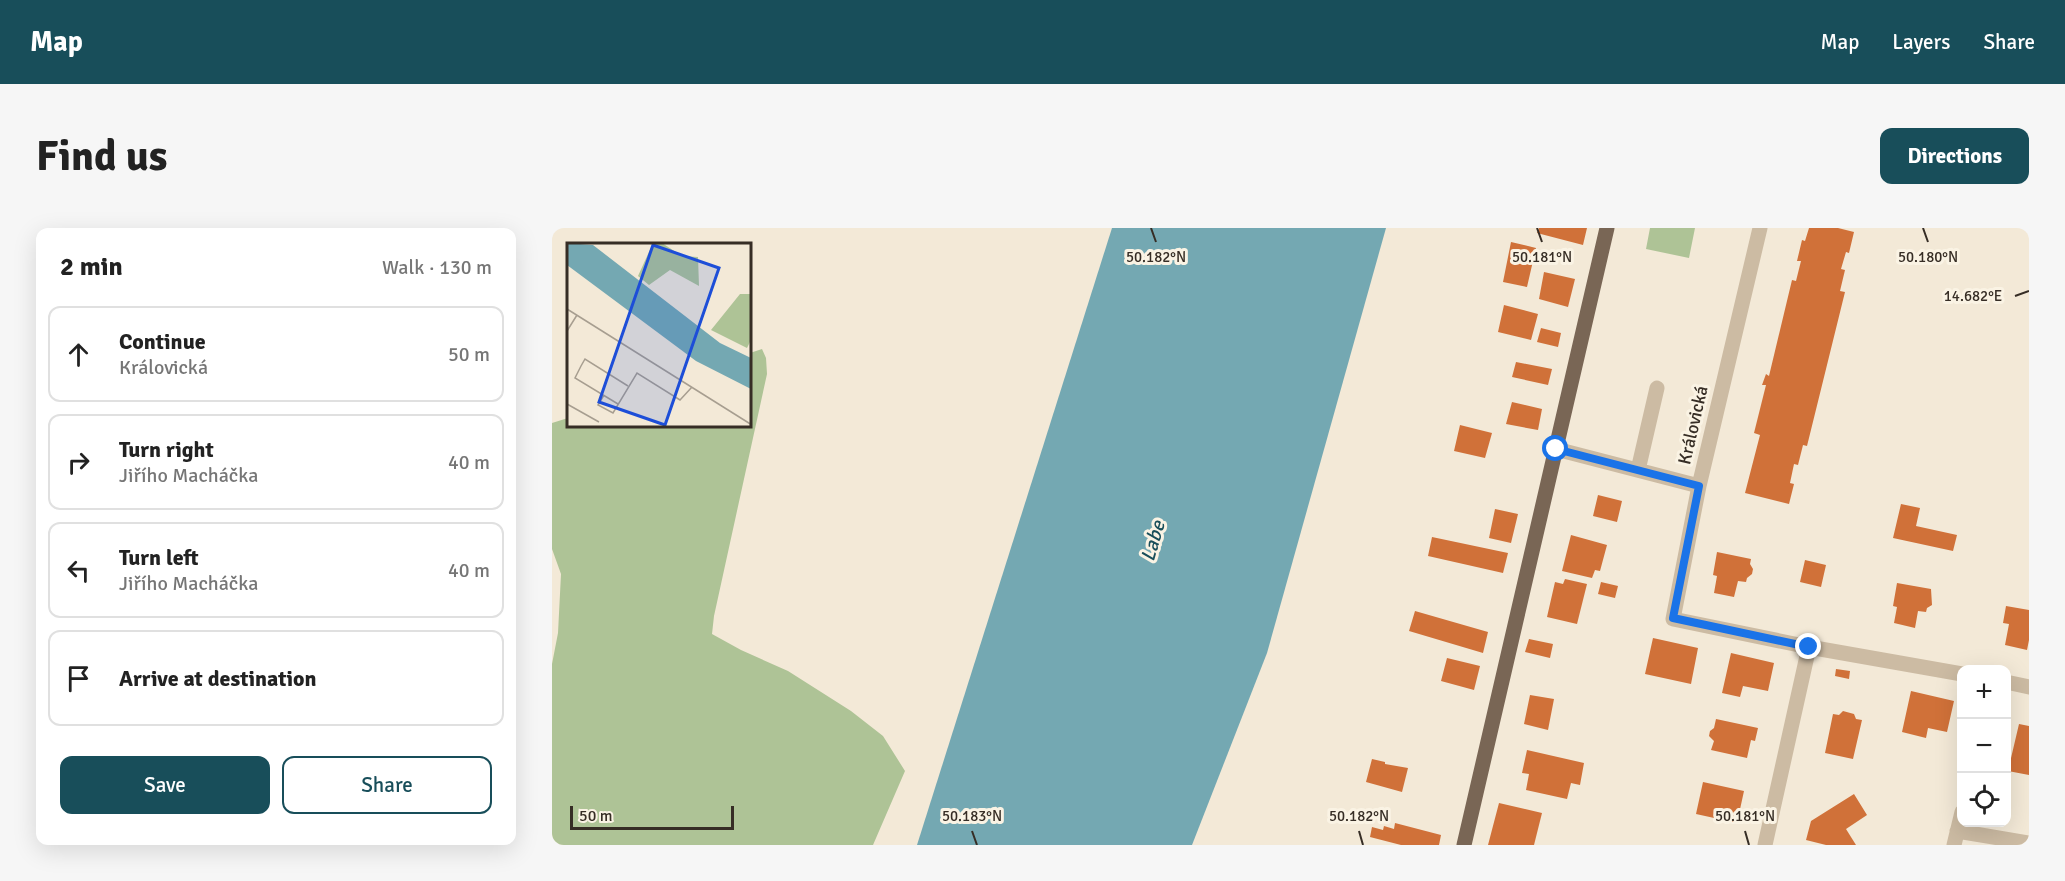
<!DOCTYPE html>
<meta charset="utf-8">
<style>
:root{--surface:#fff;--page:#f6f6f6;--text:#222;--muted:#767676;--line:#e0e0e0;--accent:#184e5a}
body{margin:0;font-family:Signika,sans-serif;background:var(--page);color:var(--text)}
.controls{position:absolute;right:18px;bottom:18px;display:grid;overflow:hidden;border-radius:12px;box-shadow:0 6px 24px #0002}
.controls button{width:54px;height:54px;display:grid;place-items:center;padding:0;border:0;border-bottom:2px solid var(--line);background:var(--surface);color:var(--text);font:30px sans-serif}
.scale{position:absolute;left:18px;bottom:15px;width:164px;box-sizing:border-box;padding-left:6px;border:3px solid #362d25;border-top:0;font-size:16px;line-height:21px;white-space:nowrap;color:#362d25;-webkit-text-stroke:4px #faf3e4;paint-order:stroke}
.stop{position:absolute;width:18px;height:18px;margin:-14px;border:4px solid #1a73e8;border-radius:50%;background:#fff}
.stop.end{background:#1a73e8;border-color:#fff;box-shadow:0 2px 6px #0008}
.list{margin:0;padding:0;list-style:none}
h2{display:flex;justify-content:space-between;align-items:center;height:78px;margin:0;padding:0 24px;font-size:26px}
h2 small{font-size:20px;font-weight:400;color:var(--muted)}
.list li{display:grid;grid-template-columns:39px 1fr auto;gap:18px;align-items:center;box-sizing:border-box;height:96px;margin:0 12px 12px;padding:0 12px;border:2px solid var(--line);border-radius:12px}
.list b{display:block;font-size:22px;white-space:nowrap}
.list p{margin:0;font-size:20px;white-space:nowrap;color:var(--muted)}
.list em{font-size:20px;font-style:normal;color:var(--muted)}
.actions{display:flex;gap:12px;padding:18px 24px}
.actions a{flex:1;padding:14px 0;border:2px solid var(--accent);border-radius:12px;text-align:center;font-size:21px;color:var(--accent)}
.actions .main{background:var(--accent);color:#fff}
.icon{flex:none;width:33px;height:33px;fill:none;stroke:currentColor;stroke-width:2;stroke-linecap:round;stroke-linejoin:round}
.map{position:relative;flex:none;width:1477px;height:617px;overflow:hidden;border-radius:12px}
header{display:flex;align-items:center;gap:36px;box-sizing:border-box;height:84px;padding:0 30px;background:var(--accent);color:#fff}
header strong{font-size:28px}
nav{display:flex;gap:33px;margin-inline-start:auto;font-size:21px}
.intro{display:flex;align-items:center;justify-content:space-between;box-sizing:border-box;height:144px;padding:0 36px}
h1{margin:0;font-size:42px}
.button{padding:15px 27px;border-radius:12px;background:var(--accent);color:#fff;font-size:21px;font-weight:700}
main{display:flex;gap:36px;padding:0 36px}
aside{flex:1;background:var(--surface);border-radius:12px;box-shadow:0 6px 24px #0002}
.map>svg:first-child{display:block}
.green{fill:#aec396}
.water{fill:#74a8b2}
.building{fill:#d07139}
.lines{fill:none;stroke-linecap:round;stroke-linejoin:round}
.minor{stroke:#ccbba3;stroke-width:15}
.major{stroke:#796655;stroke-width:15}
.route{stroke:#1a73e8;stroke-width:8}
.ticks{fill:none;stroke:#362d25;stroke-width:2}
.labels{text-anchor:middle;dominant-baseline:central;stroke-width:6;stroke-linejoin:round;paint-order:stroke}
.street-label{font-size:18px;fill:#362d25;stroke:#faf3e4}
.water-label{font-size:20px;font-style:italic;fill:#184e5a;stroke:#faf3e4}
.inset-road{fill:none;stroke:#a79e90;stroke-width:1.5}
.view{fill:#1d4ed8;fill-opacity:0.15;stroke:#1d4ed8;stroke-width:3}
.inset-edge{fill:none;stroke:#362d25;stroke-width:3}
.ticks-label{font-size:15px;text-anchor:middle;fill:#362d25;stroke:#faf3e4;stroke-width:6;stroke-linejoin:round;paint-order:stroke}
</style>
<header>
<strong>Map</strong>
<nav><a>Map</a><a>Layers</a><a>Share</a></nav>
</header>
<div class="intro"><h1>Find us</h1><a class="button">Directions</a></div>
<main>
<aside>
<h2>2 min<small>Walk · 130 m</small></h2>
<ul class="list">
<li><svg class="icon" aria-label="ahead" viewBox="0 0 24 24"><path d="M12 20V5M6 11l6-6 6 6"/></svg><div><b>Continue</b><p>Královická</p></div><em>50 m</em></li>
<li><svg class="icon" aria-label="right" viewBox="0 0 24 24"><path d="M7 20v-9h11M14 6l5 5-5 5"/></svg><div><b>Turn right</b><p>Jiřího Macháčka</p></div><em>40 m</em></li>
<li><svg class="icon" aria-label="left" viewBox="0 0 24 24"><path d="M17 20v-9H6M10 6l-5 5 5 5"/></svg><div><b>Turn left</b><p>Jiřího Macháčka</p></div><em>40 m</em></li>
<li><svg class="icon" aria-label="arrive" viewBox="0 0 24 24"><path d="M6 21V4h12l-3 4 3 4H6"/></svg><div><b>Arrive at destination</b></div></li>
</ul>
<div class="actions"><a class="main">Save</a><a>Share</a></div>
</aside>
<div class="map">
<svg width="1477" height="617" viewBox="0 0 1477 617">
<rect width="100%" height="100%" fill="#f3e9d7"/>
<!-- green -->
<path class="green" d="M 1098,0 L 1143,0 L 1137,30 L 1094,21 Z
M 210,121 L 214,130 L 215,146 L 162,388 L 160,406 L 189,422 L 236,443 L 299,483 L 331,508 L 353,543 L 321,617 L 0,617 L 0,436 L 6,405 L 9,346 L 0,321 L 0,195 L 16,190 L 16,198 L 198,198 L 198,125 Z"/>
<!-- water -->
<path class="water" d="M 560,0 L 834,0 L 715,425 L 640,617 L 365,617 Z"/>
<!-- building -->
<path class="building" d="M 987,0 L 1035,0 L 1031,17 L 985,5 Z
M 1257,0 L 1286,0 L 1302,4 L 1297,25 L 1294,24 L 1289,41 L 1293,42 L 1288,63 L 1293,64 L 1255,218 L 1251,217 L 1246,237 L 1242,236 L 1238,255 L 1242,256 L 1237,276 L 1193,265 L 1208,207 L 1202,205 L 1214,157 L 1210,157 L 1214,146 L 1217,148 L 1240,52 L 1244,53 L 1249,33 L 1245,33 L 1250,12 L 1253,13 Z
M 959,14 L 984,20 L 975,59 L 951,54 Z
M 992,44 L 1023,51 L 1016,79 L 987,71 Z
M 952,77 L 986,86 L 979,112 L 946,104 Z
M 989,100 L 1009,105 L 1006,119 L 985,114 Z
M 964,134 L 1000,141 L 996,157 L 960,149 Z
M 960,174 L 990,181 L 986,202 L 954,196 Z
M 908,197 L 940,205 L 933,230 L 902,223 Z
M 1046,267 L 1070,273 L 1065,294 L 1041,288 Z
M 1349,276 L 1368,280 L 1364,298 L 1405,307 L 1401,323 L 1341,310 Z
M 943,281 L 966,286 L 959,315 L 937,310 Z
M 1019,307 L 1055,317 L 1048,343 L 1043,342 L 1040,350 L 1010,343 Z
M 880,309 L 956,325 L 951,345 L 876,328 Z
M 1165,324 L 1199,331 L 1198,336 L 1201,341 L 1200,346 L 1195,350 L 1194,354 L 1186,353 L 1182,369 L 1162,365 L 1165,348 L 1161,347 Z
M 1253,332 L 1274,337 L 1269,359 L 1248,354 Z
M 1013,351 L 1035,356 L 1025,396 L 995,389 L 1003,354 L 1011,356 Z
M 1049,354 L 1066,358 L 1063,370 L 1046,366 Z
M 1345,355 L 1379,361 L 1380,377 L 1375,380 L 1374,384 L 1366,383 L 1363,400 L 1342,395 L 1345,379 L 1341,378 Z
M 1454,378 L 1477,382 L 1477,412 L 1475,422 L 1453,417 L 1457,396 L 1451,395 Z
M 863,383 L 936,404 L 931,425 L 857,403 Z
M 1101,410 L 1146,420 L 1139,456 L 1093,446 Z
M 977,411 L 1001,416 L 998,430 L 973,424 Z
M 1179,425 L 1222,435 L 1216,463 L 1191,458 L 1188,469 L 1170,465 Z
M 895,430 L 928,438 L 922,462 L 889,453 Z
M 1284,441 L 1298,443 L 1297,451 L 1283,448 Z
M 1359,463 L 1402,473 L 1395,504 L 1376,500 L 1374,510 L 1350,504 Z
M 978,467 L 1002,471 L 996,502 L 972,496 Z
M 1291,483 L 1302,486 L 1304,491 L 1310,492 L 1301,531 L 1273,525 L 1281,486 L 1287,487 Z
M 1164,491 L 1206,500 L 1203,513 L 1199,512 L 1195,530 L 1159,522 L 1162,513 L 1157,508 L 1158,503 L 1162,500 Z
M 1467,496 L 1477,498 L 1477,547 L 1456,543 Z
M 975,522 L 1032,535 L 1028,557 L 1019,555 L 1015,571 L 974,562 L 977,546 L 970,545 Z
M 820,531 L 833,534 L 833,536 L 856,540 L 850,564 L 814,554 Z
M 1151,554 L 1192,563 L 1185,595 L 1144,586 Z
M 1302,566 L 1315,587 L 1294,601 L 1304,617 L 1274,617 L 1254,612 L 1259,593 Z
M 947,575 L 990,585 L 982,617 L 936,617 Z
M 843,595 L 889,607 L 887,617 L 849,617 L 818,609 L 820,599 L 831,602 L 832,598 L 842,601 Z"/>
<g class="lines">
<!-- minor -->
<path class="minor" d="M 1208,0 L 1147,258 L 1121,391 L 1257,419 L 1410,446
M 1004,221 L 1147,258
M 1086,242 L 1105,160
M 1454,454 L 1477,459
M 1405,603 L 1477,615
M 1213,617 L 1257,419
M 1402,617 L 1410,584"/>
<!-- major -->
<path class="major" d="M 912,617 L 1055,0"/>
</g>
<g class="lines">
<!-- route -->
<path class="route" d="M 1004,221 L 1147,258 L 1121,390 L 1257,419"/>
</g>
<!-- ticks -->
<path class="ticks" d="M 599,0 L 604,14M 985,0 L 990,14M 1371,0 L 1376,14M 1463,68 L 1477,63M 420,603 L 425,617M 807,603 L 811,617M 1193,603 L 1197,617"/>
<g class="labels">
<!-- street labels -->
<g class="street-label">
<text transform="translate(1141 197) rotate(-77)">Královická</text>
</g>
<!-- water labels -->
<g class="water-label">
<text transform="translate(601 313) rotate(-74)">Labe</text>
</g>
</g>
<!-- overview -->
<g transform="translate(15 15)">
<rect width="184" height="184" fill="#f3e9d7"/>
<path d="M 86,0 L 95,0 L 115,13 L 131,14 L 132,43 L 103,27 L 82,42 L 71,33 ZM 173,51 L 184,51 L 184,97 L 180,105 L 144,87 Z" fill="#aec396"/>
<path d="M 0,0 L 26,2 L 153,100 L 184,115 L 184,146 L 129,118 L 0,22 Z" fill="#74a8b2"/>
<path class="inset-road" d="M 0,66 L 185,182M 0,88 L 10,72M 37,152 L 31,162 L 46,170 L 70,130 L 113,157 L 125,144M 0,161 L 32,179M 51,161 L 8,135 L 14,123 L 18,116 L 61,143"/>
<path class="view" d="M 86,2 L 152,25 L 98,182 L 32,159 Z"/>
<rect width="184" height="184" class="inset-edge"/>
</g>
<g class="ticks-label">
<text x="604" y="34">50.182°N</text>
<text x="990" y="34">50.181°N</text>
<text x="1376" y="34">50.180°N</text>
<text x="1421" y="73">14.682°E</text>
<text x="420" y="593">50.183°N</text>
<text x="807" y="593">50.182°N</text>
<text x="1193" y="593">50.181°N</text>
</g>
</svg>
<div class="controls">
<button>+</button>
<button>−</button>
<button><svg class="icon" aria-label="locate" viewBox="0 0 24 24"><circle cx="12" cy="12" r="6"/><path d="M12 2v4M12 18v4M2 12h4M18 12h4"/></svg></button>
</div>
<div class="scale">50 m</div>
<div class="stop" style="left:1004px;top:221px"></div>
<div class="stop end" style="left:1257px;top:419px"></div>
</div>
</main>
